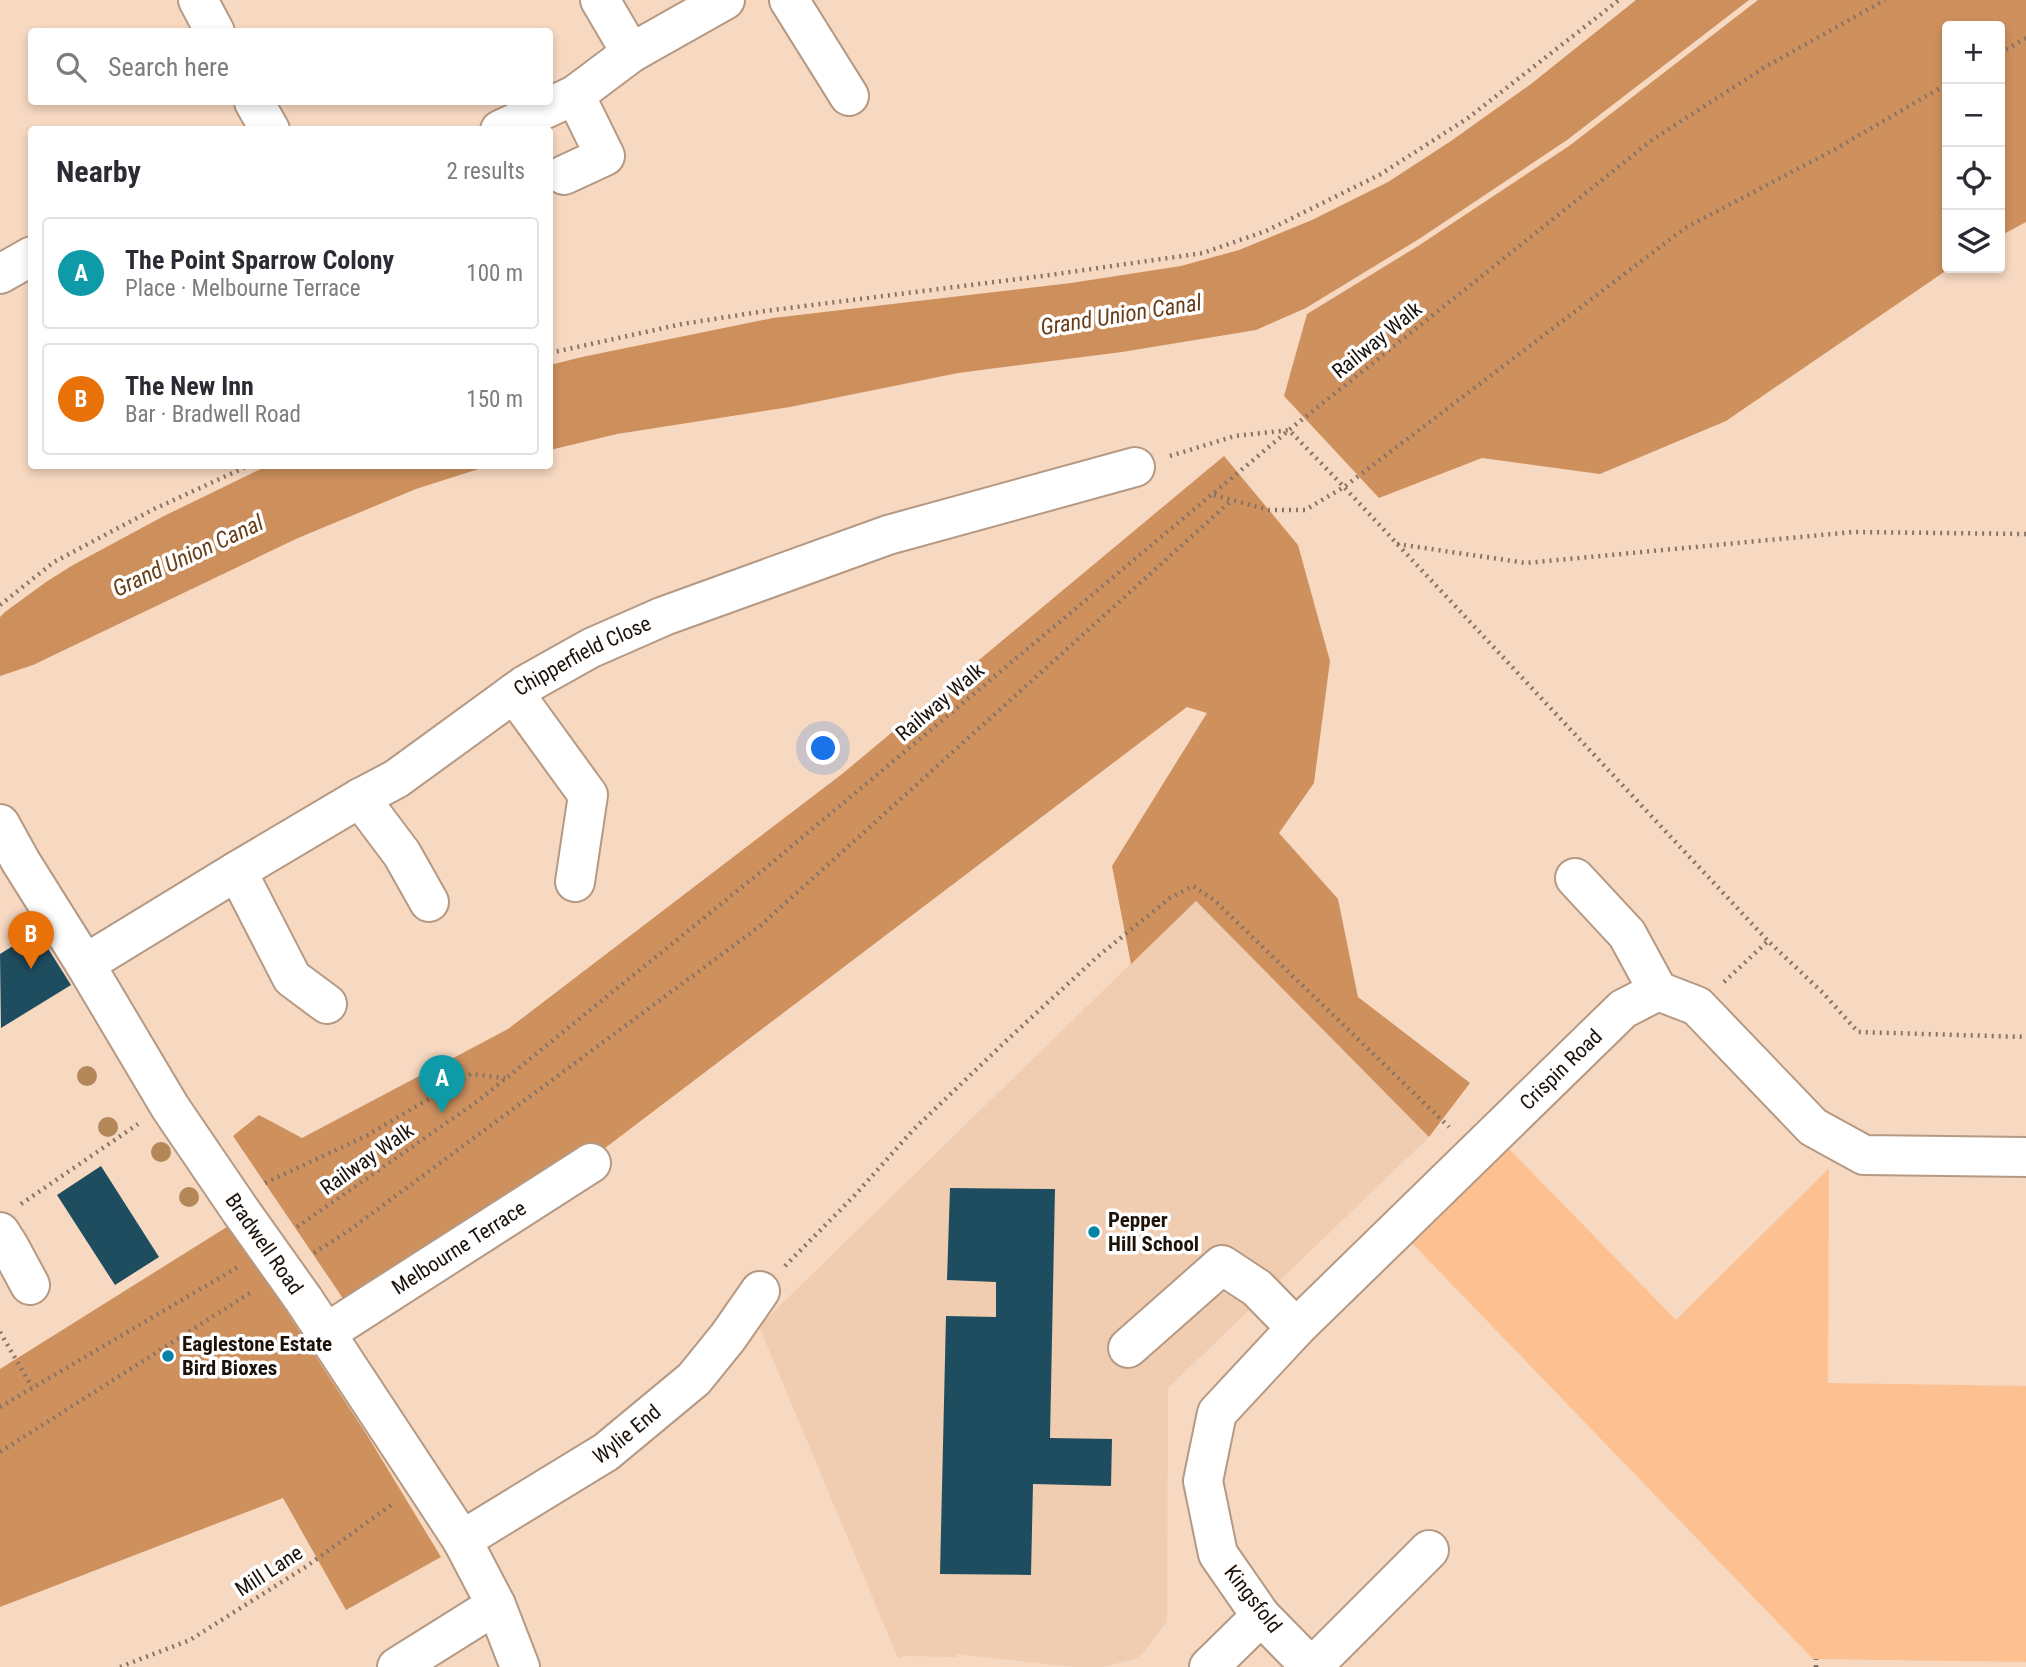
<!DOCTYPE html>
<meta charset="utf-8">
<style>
:root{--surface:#fff;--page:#f7f7f7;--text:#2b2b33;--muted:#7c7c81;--line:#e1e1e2;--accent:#2563eb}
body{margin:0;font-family:"Roboto Condensed",sans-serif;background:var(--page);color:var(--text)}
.controls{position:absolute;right:21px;top:21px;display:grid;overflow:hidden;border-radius:7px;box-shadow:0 4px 10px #0003}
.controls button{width:63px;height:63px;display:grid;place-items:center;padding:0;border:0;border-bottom:2px solid var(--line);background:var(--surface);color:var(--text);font:35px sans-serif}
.you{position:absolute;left:824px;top:749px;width:24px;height:24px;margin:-18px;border:5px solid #fff;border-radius:50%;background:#1a73e8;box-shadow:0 0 0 10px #1a73e833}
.badge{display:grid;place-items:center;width:46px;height:46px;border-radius:50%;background:var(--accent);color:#fff;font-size:23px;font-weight:700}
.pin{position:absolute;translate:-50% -58px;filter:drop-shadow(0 2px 4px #0008)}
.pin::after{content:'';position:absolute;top:37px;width:24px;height:21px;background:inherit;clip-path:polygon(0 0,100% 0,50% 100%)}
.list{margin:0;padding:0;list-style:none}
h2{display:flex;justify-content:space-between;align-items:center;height:91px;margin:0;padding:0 28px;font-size:30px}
h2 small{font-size:23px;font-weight:400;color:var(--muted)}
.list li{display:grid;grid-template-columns:46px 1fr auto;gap:21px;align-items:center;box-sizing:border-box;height:112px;margin:0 14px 14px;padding:0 14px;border:2px solid var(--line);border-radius:7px}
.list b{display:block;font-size:26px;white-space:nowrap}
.list p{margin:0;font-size:23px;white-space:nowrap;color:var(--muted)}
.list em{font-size:23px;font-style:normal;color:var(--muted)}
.icon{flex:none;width:38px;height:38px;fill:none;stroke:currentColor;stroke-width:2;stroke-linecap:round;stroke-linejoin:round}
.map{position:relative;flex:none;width:2026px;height:1667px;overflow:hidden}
.search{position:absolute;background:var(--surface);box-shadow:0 4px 10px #0003;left:28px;top:28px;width:525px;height:77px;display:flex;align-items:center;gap:18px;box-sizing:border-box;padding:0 24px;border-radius:7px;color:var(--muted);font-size:26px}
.panel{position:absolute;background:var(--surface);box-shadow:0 4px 10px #0003;left:28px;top:126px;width:525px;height:343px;border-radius:7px}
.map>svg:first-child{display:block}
.built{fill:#f0ccb0}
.green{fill:#fdc191}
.forest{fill:#ce915e}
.water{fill:#cd905d}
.building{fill:#1e4d60}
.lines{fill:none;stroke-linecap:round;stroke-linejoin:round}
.minor-casing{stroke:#b59983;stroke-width:42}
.path{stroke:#887364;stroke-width:4.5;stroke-dasharray:2 5;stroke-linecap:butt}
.minor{stroke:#fff;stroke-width:38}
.minor-bridge-casing{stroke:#b59983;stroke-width:42;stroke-linecap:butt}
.minor-bridge{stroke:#fff;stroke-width:38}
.tree{fill:#b48759}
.poi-dot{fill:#0982a8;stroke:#fff;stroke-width:2.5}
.labels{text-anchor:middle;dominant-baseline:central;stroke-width:7;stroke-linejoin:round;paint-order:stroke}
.street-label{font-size:21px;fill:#1d120a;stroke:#fff}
.poi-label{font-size:21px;font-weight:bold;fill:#1d120a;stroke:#fff;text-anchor:start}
.water-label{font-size:23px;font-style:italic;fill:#693f1a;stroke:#fff}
</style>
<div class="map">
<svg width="2026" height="1667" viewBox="0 0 2026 1667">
<rect width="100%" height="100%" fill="#f7d8c1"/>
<!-- built -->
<path class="built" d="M 1196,900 L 1429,1137 L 1168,1388 L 1167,1622 L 1142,1654 L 1135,1659 L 1102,1667 L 1075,1667 L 957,1654 L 957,1657 L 906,1656 L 898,1658 L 759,1326 Z"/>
<!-- green -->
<path class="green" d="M 1509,1149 L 1676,1320 L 1829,1168 L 1828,1383 L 2026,1386 L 2026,1662 L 1813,1659 L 1410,1241 Z"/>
<!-- forest -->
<path class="forest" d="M 1758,0 L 2026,0 L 2026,222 L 2000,236 L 2000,26 L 1947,26 L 1947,268 L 1950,268 L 1726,421 L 1600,474 L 1482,458 L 1379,498 L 1284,396 L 1307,314 L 1418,246 L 1569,146 Z
M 1224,456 L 1298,545 L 1330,661 L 1314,783 L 1279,833 L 1338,899 L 1358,997 L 1470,1083 L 1429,1137 L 1196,901 L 1131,964 L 1112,866 L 1207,713 L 1187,707 L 543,1195 L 344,1300 L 233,1136 L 259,1115 L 302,1138 L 508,1029 L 842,774 Z
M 230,1225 L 367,1435 L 441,1557 L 346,1610 L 283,1498 L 0,1607 L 0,1369 Z"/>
<!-- water -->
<path class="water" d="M 1636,0 L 1749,0 L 1567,140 L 1419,239 L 1306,308 L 1256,330 L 1122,352 L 958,373 L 790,407 L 617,434 L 550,450 L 550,365 L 582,357 L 773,318 L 1071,283 L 1181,266 L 1239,250 L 1312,220 L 1388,182 L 1451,141 L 1531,84 Z
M 267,466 L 488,466 L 416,489 L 298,538 L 33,665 L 0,676 L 0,617 L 5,612 L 46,582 L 73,565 L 164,516 Z"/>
<!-- building -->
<path class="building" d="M 37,931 L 71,985 L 1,1028 L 0,954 Z
M 101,1166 L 159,1257 L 115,1285 L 57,1195 Z
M 950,1188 L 1055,1189 L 1050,1438 L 1112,1439 L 1111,1486 L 1033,1484 L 1031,1575 L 940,1574 L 946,1316 L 996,1317 L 996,1282 L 947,1280 Z"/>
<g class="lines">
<!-- minor casing -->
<g class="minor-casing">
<g id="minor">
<path d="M 198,0 L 215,32"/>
<path d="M 600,0 L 631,53"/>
<path d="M 789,0 L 849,96"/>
<path d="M 254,102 L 270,130"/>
<path d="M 500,130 L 575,95 L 631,53 L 725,0"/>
<path d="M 564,175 L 605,156 L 575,95"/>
<path d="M 0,274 L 32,256"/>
<path d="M 514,693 L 588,795 L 575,882"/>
<path d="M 360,798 L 402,854 L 429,902"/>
<path d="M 0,824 L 21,862 L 85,964 L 170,1107 L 240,1210"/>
<path d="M 237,871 L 292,978 L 327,1004"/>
<path d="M 1575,878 L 1627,934 L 1658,991"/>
<path id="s1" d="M 85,964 L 237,871 L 360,798 L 396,779 L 525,685 L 591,648 L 664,616 L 888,535 L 1135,467"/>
<path d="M 0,1232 L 9,1246 L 30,1285"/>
<path d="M 304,1300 L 462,1540 L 496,1605 L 520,1667"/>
<path id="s2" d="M 326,1333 L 591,1163"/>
<path d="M 1128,1348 L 1222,1265 L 1257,1288 L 1296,1328"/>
<path id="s3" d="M 462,1540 L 606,1452 L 694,1379 L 728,1337 L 760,1291"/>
<path d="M 397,1667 L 496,1605"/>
<path d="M 1209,1667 L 1261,1616"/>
<path id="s4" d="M 1311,1667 L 1261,1616 L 1218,1554 L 1203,1481 L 1217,1413 L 1296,1328 L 1623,1009 L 1658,991 L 1697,1006 L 1813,1127 L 1864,1155 L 2026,1157"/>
<path d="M 1312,1667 L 1429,1550"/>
</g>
</g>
<!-- path -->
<path class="path" d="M 2000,53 L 2026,38
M 550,353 L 682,324 L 765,311 L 1050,275 L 1203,253 L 1266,231 L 1381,174 L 1468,118 L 1619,0
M 1170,456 L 1235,436 L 1289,430 L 1344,487 L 1768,941
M 1214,495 L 1269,510 L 1305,510 L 1344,487 L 1685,228 L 1832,151 L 1947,84
M 1397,544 L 1526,563 L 1853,532 L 2026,534
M 0,605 L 54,562 L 154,509 L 248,466
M 1724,982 L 1768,941 L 1823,993 L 1858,1032 L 2026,1037
M 265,1183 L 366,1136 L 471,1074 L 505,1078
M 21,1204 L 138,1124
M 297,1227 L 478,1101 L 768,866 L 1289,430 L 1652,140 L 1765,67 L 1885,0
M 314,1253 L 351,1229 L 760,926 L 1232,500
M 785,1266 L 855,1195 L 914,1129 L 1006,1041 L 1097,957 L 1170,898 L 1193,886 L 1214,900 L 1449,1127
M 0,1332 L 32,1387
M 0,1407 L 238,1267
M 0,1452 L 253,1291
M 120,1667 L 190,1640 L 307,1566 L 394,1503
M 1816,1667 L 1816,1659"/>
<!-- minor -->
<use href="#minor" class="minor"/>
<!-- minor-bridge casing -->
<g class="minor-bridge-casing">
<path id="minor-bridge" d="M 240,1210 L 304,1300"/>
</g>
<!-- minor-bridge -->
<use href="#minor-bridge" class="minor-bridge"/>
</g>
<!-- trees -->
<g class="tree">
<circle cx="87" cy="1076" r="10"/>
<circle cx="108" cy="1127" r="10"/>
<circle cx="161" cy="1152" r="10"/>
<circle cx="189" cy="1197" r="10"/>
</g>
<!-- markers -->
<g class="poi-dot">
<circle cx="1094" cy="1232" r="7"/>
<circle cx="168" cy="1356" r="7"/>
</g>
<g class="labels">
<!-- street labels -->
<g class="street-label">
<text transform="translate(1377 340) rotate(-39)">Railway Walk</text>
<text stroke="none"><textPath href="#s1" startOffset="586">Chipperfield Close</textPath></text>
<text transform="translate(940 702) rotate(-40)">Railway Walk</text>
<text stroke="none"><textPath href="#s4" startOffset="777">Crispin Road</textPath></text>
<text transform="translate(367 1159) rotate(-35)">Railway Walk</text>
<text transform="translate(264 1244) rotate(55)">Bradwell Road</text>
<text stroke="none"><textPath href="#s2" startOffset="158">Melbourne Terrace</textPath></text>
<text stroke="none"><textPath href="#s3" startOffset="196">Wylie End</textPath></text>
<text transform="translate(269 1571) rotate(-33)">Mill Lane</text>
<text transform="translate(1253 1599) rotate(52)">Kingsfold</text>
</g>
<!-- poi labels -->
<g class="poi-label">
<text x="1108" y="1220">Pepper<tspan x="1108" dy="24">Hill School</tspan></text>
<text x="182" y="1344">Eaglestone Estate<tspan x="182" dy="24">Bird Bioxes</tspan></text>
</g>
<!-- water labels -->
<g class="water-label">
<text transform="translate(1121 315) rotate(-9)">Grand Union Canal</text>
<text transform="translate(188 556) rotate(-25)">Grand Union Canal</text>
</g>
</g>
</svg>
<div class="controls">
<button>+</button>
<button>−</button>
<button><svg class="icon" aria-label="locate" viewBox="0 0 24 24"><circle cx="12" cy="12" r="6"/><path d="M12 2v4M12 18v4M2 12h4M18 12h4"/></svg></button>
<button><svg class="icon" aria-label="layers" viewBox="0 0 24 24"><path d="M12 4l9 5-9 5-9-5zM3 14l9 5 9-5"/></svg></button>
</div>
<div class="you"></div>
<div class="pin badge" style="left:442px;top:1113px;background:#0f9aa8">A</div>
<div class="pin badge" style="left:31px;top:969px;background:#e8710a">B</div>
<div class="search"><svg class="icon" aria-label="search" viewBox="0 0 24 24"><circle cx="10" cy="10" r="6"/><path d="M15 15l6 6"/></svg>Search here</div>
<section class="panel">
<h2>Nearby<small>2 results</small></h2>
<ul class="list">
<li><span class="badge" style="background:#0f9aa8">A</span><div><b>The Point Sparrow Colony</b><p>Place · Melbourne Terrace</p></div><em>100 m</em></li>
<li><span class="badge" style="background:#e8710a">B</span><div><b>The New Inn</b><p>Bar · Bradwell Road</p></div><em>150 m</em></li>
</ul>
</section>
</div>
